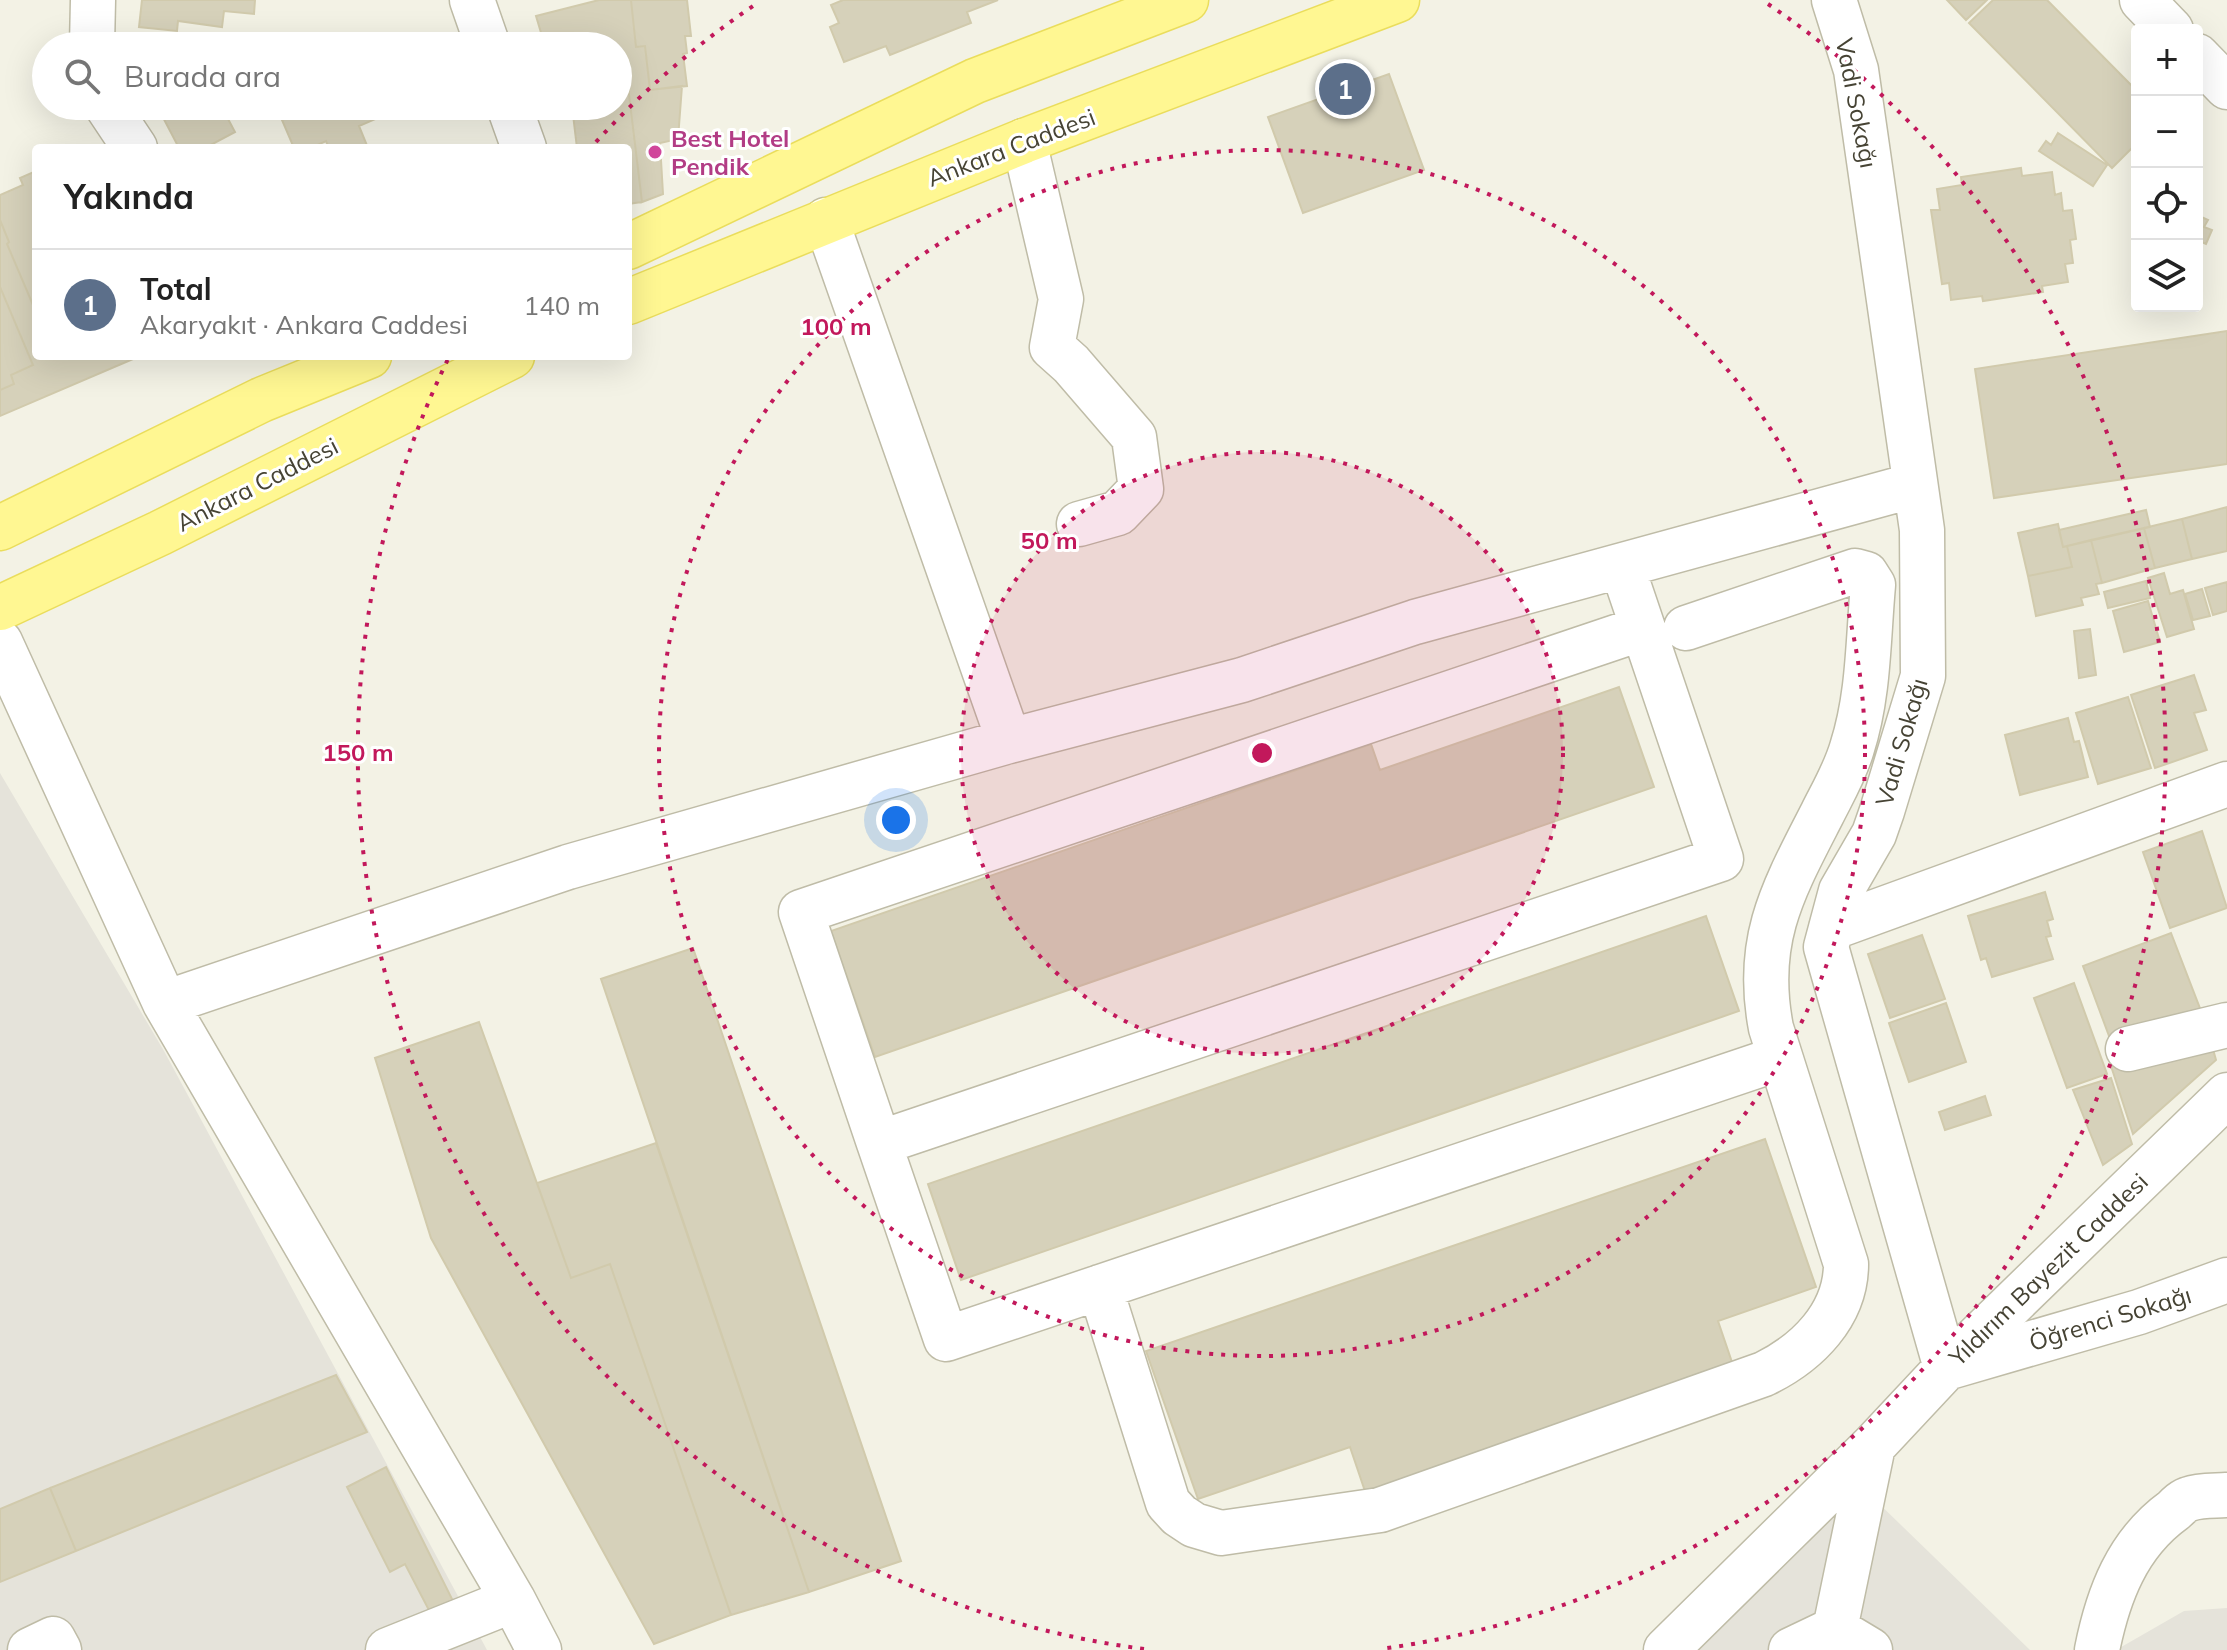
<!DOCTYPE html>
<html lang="tr">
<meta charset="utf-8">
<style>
:root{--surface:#fff;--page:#f6f6f6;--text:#222;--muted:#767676;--line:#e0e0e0;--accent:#b45309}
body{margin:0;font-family:Mulish,sans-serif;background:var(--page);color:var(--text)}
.controls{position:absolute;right:24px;top:24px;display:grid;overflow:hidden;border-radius:8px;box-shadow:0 8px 32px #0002}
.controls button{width:72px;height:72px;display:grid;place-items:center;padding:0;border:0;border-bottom:2px solid var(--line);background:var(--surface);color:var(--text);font:40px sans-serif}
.you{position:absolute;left:896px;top:820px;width:28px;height:28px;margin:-20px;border:6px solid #fff;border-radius:50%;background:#1a73e8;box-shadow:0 0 0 12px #1a73e833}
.badge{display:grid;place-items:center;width:52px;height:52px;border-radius:50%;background:var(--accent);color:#fff;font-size:26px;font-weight:700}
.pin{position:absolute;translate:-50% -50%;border:4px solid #fff;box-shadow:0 2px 8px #0006}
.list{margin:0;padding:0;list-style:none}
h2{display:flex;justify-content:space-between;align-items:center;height:104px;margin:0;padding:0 32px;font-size:34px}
h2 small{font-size:26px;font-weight:400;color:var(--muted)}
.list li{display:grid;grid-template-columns:52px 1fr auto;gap:24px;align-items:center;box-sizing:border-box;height:112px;padding:0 32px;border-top:2px solid var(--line)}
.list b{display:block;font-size:30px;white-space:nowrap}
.list p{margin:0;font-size:26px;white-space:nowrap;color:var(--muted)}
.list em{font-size:26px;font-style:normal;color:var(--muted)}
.icon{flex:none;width:44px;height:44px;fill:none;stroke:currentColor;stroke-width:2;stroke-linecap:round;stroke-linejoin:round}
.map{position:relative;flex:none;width:2227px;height:1650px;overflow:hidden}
.search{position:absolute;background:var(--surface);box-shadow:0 8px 32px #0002;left:32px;top:32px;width:600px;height:88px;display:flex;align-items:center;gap:20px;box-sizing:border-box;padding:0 28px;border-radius:44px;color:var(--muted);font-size:30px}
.panel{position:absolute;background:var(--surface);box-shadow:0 8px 32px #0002;left:32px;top:144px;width:600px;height:216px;border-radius:8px}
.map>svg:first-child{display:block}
.industrial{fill:#e5e3da}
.building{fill:#d6d1ba;stroke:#d1caac;stroke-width:2}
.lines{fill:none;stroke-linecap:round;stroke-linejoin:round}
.minor-casing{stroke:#bfbca7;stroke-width:47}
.major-casing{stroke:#eadd5c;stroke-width:47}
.minor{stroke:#fff;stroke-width:44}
.major{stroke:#fff792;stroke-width:44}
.ring{fill:none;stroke:#c2185b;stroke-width:4;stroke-dasharray:4 8}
.hotel-dot{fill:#d1479c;stroke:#fff;stroke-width:3}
.labels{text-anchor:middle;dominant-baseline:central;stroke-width:6;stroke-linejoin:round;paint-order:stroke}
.street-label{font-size:24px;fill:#464334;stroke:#fff}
.hotel-label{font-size:24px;font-weight:bold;fill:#b23c85;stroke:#fff;text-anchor:start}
.centre{fill:#c2185b;stroke:#fff;stroke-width:4}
.ring-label{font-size:24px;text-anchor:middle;font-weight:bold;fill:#c2185b;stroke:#fff;stroke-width:6;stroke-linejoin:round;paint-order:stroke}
</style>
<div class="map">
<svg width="2227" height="1650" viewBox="0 0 2227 1650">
<rect width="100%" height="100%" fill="#f3f2e5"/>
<!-- industrial -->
<path class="industrial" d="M 0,773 L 164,1051 L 487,1650 L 0,1650 Z
M 1837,1463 L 2030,1650 L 1659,1650 Z
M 2227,1608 L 2227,1650 L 2116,1650 L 2184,1611 Z"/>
<!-- building -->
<path class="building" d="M 142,0 L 255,0 L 254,14 L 224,11 L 222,27 L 178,21 L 177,31 L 139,27 Z
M 599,0 L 631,0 L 636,47 L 645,46 L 650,90 L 682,86 L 678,139 L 660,143 L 663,194 L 642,202 L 627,78 L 618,79 L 618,46 L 545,46 L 536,16 Z
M 631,0 L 687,0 L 691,36 L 685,36 L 687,53 L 683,54 L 687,86 L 650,90 L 645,46 L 636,47 Z
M 843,0 L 998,0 L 967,12 L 971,23 L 890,55 L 886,46 L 844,62 L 830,27 L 839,23 L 831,5 Z
M 1947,0 L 1987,0 L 1966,20 Z
M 1993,0 L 2047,0 L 2137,91 L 2137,143 L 2112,168 L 1969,23 Z
M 1389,74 L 1424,170 L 1303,213 L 1268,117 Z
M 627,78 L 642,202 L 628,204 L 628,148 L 577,148 L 572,106 L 618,106 L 618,79 Z
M 157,106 L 229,106 L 233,113 L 227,117 L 235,132 L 205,148 L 179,148 Z
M 314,106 L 402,106 L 403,107 L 359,126 L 368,148 L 329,148 L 326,141 L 311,148 L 294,148 L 282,120 Z
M 2058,133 L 2107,165 L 2093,186 L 2039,151 L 2046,141 L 2051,145 Z
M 2021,168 L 2022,176 L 2052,172 L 2055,195 L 2061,193 L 2063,211 L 2072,210 L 2076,239 L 2070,240 L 2073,263 L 2065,264 L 2068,282 L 2042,286 L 2043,292 L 1983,301 L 1982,296 L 1951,300 L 1949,283 L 1942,284 L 1931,210 L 1940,210 L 1937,189 L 1962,185 L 1961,177 Z
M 36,171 L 36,312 L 7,244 L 9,242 L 0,220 L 0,195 L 23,185 L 20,178 Z
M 2197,215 L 2208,220 L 2204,227 L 2212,230 L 2206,244 L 2197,240 Z
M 0,220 L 9,242 L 7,244 L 36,312 L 36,356 L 62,356 L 63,358 L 140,356 L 0,416 L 0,390 L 14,384 L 11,375 L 33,365 L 0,287 Z
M 0,287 L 33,365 L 11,375 L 14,384 L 0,390 Z
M 2227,331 L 2227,464 L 1994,498 L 1975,369 Z
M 2227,507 L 2227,551 L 2192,559 L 2182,519 Z
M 2146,510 L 2150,527 L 2063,547 L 2059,530 Z
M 2182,519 L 2192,559 L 2155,568 L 2144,528 Z
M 2058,524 L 2063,547 L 2067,546 L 2072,567 L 2028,576 L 2018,533 Z
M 2144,528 L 2155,568 L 2102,583 L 2091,540 Z
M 2091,540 L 2102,583 L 2096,584 L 2099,594 L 2081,598 L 2083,605 L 2036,616 L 2028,576 L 2072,567 L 2067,546 Z
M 2164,573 L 2170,594 L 2183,590 L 2194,629 L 2167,637 L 2148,578 Z
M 2146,581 L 2150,598 L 2108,608 L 2104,592 Z
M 2227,582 L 2227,611 L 2213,615 L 2205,588 Z
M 2202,589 L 2210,616 L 2193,620 L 2185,594 Z
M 2148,601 L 2160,642 L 2124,652 L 2113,611 Z
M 2090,629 L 2096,675 L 2079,678 L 2074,631 Z
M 2194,675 L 2206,710 L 2194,713 L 2207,750 L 2155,768 L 2131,695 Z
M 1619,687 L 1654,787 L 875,1057 L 831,931 L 1371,744 L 1380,770 Z
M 2128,697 L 2151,768 L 2098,784 L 2076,713 Z
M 2068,718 L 2074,742 L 2079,741 L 2088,777 L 2020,795 L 2005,735 Z
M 2202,831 L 2227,908 L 2170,928 L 2143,852 Z
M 2045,892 L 2053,919 L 2047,921 L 2051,936 L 2046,937 L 2053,959 L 1992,977 L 1986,958 L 1981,960 L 1968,916 Z
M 1706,916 L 1739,1011 L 961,1280 L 928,1184 Z
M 2171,933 L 2201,1011 L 2112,1044 L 2083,966 Z
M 1922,935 L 1945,999 L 1890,1018 L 1868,954 Z
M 693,948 L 901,1561 L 809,1592 L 601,979 Z
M 2074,983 L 2107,1074 L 2067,1088 L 2034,998 Z
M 1946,1003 L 1966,1062 L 1909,1082 L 1889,1023 Z
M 479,1022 L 571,1278 L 610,1264 L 731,1615 L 654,1644 L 431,1238 L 375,1058 Z
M 2209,1035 L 2216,1060 L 2133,1134 L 2111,1066 Z
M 2111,1078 L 2132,1144 L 2103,1165 L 2073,1090 Z
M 1985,1096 L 1991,1115 L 1945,1130 L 1939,1112 Z
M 1765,1139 L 1816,1287 L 1718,1321 L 1737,1377 L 1369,1503 L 1350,1447 L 1198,1499 L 1146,1351 Z
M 656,1143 L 809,1592 L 731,1615 L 610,1264 L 571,1278 L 537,1183 Z
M 336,1375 L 367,1432 L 76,1551 L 50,1488 Z
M 386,1467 L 455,1605 L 432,1616 L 405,1564 L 390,1572 L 347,1487 Z
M 50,1488 L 76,1551 L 0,1582 L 0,1509 Z"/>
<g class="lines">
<!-- minor casing -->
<g class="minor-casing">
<path id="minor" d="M 472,0 L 488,46
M 1834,0 L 1856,70 L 1922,530 L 1923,676 L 1882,811 L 1874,834 L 1841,891 L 1826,947 L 1946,1368 L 2139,1312 L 2227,1280
M 2142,0 L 2171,30
M 92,46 L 93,0
M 2197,56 L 2227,87
M 107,106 L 135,148
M 509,106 L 524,148
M 1024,141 L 1061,299 L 1052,347 L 1071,364 L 1134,437 L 1141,489 L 1118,513 L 1079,524
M 826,220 L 1009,741
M 1622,566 L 1721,859 L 879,1143 L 801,912 L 1643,628
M 0,642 L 165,1003 L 513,1600 L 539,1650
M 1831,928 L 2227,784
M 165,1003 L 568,867 L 1009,741 L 1242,680 L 1415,622 L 1915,485
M 2128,1049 L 2227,1025
M 879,1143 L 946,1339 L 1780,1058
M 1100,1287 L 1168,1503 L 1179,1515 L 1194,1525 L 1221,1533 L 1380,1510 L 1764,1374 C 1807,1353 1846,1315 1846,1264 L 1771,1028 C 1754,940 1783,890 1822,814 C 1833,792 1845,772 1852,748 C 1869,695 1868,640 1873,585 L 1866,574 L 1855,571 L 1686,628
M 1835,1629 L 1873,1446
M 1835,1629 L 1870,1650
M 30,1650 L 53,1639 L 59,1650
M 388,1650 L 513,1600
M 1666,1650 L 1873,1446 L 1946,1368 L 2227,1095
M 1791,1650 L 1835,1629
M 2097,1650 C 2108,1595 2127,1544 2174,1510 C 2178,1506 2184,1500 2189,1499 C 2200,1495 2216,1496 2227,1495"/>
</g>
<!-- major casing -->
<g class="major-casing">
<path id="major" d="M 628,247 L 975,81 L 1186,0
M 628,302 L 1024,141 L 1397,0
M 0,528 L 261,400 L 369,356
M 0,608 L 160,533 L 512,356"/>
</g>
<!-- minor -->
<use href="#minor" class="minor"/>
<!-- major -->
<use href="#major" class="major"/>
</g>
<!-- distance rings -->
<circle cx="1262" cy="753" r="301" fill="#c2185b" fill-opacity=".12"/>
<g class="ring">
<circle cx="1262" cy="753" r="301"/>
<circle cx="1262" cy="753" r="603"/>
<path d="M1144 1649A904 904 0 0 1 449 357M596 142A904 904 0 0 1 756 4M1768 4A904 904 0 0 1 1380 1649"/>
</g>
<!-- markers -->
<circle class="hotel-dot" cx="655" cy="152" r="8"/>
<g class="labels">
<!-- street labels -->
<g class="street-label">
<text transform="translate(1857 103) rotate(79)">Vadi Sokağı</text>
<text transform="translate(1011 147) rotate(-21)">Ankara Caddesi</text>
<text transform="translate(257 484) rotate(-27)">Ankara Caddesi</text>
<text transform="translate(1901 742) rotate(-74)">Vadi Sokağı</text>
<text transform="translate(2048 1269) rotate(-44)">Yıldırım Bayezit Caddesi</text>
<text transform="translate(2110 1318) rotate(-17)">Öğrenci Sokağı</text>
</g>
<!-- hotel labels -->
<g class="hotel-label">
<text x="671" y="138">Best Hotel<tspan x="671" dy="28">Pendik</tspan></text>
</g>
</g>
<circle cx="1262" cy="753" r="12" class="centre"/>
<g class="ring-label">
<text x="836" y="335">100 m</text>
<text x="1049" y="549">50 m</text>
<text x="358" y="761">150 m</text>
</g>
</svg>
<div class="controls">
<button>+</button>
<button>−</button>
<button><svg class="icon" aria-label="locate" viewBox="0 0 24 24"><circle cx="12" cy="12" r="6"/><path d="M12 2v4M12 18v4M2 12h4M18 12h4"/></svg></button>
<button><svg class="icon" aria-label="layers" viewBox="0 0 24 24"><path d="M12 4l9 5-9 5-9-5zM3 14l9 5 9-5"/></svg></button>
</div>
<div class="you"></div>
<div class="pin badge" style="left:1345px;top:89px;background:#5c6f8a">1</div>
<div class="search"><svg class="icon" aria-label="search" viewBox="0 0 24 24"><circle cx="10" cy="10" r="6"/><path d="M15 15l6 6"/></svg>Burada ara</div>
<section class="panel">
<h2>Yakında<small></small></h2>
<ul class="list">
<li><span class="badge" style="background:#5c6f8a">1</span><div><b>Total</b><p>Akaryakıt · Ankara Caddesi</p></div><em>140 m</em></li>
</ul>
</section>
</div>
